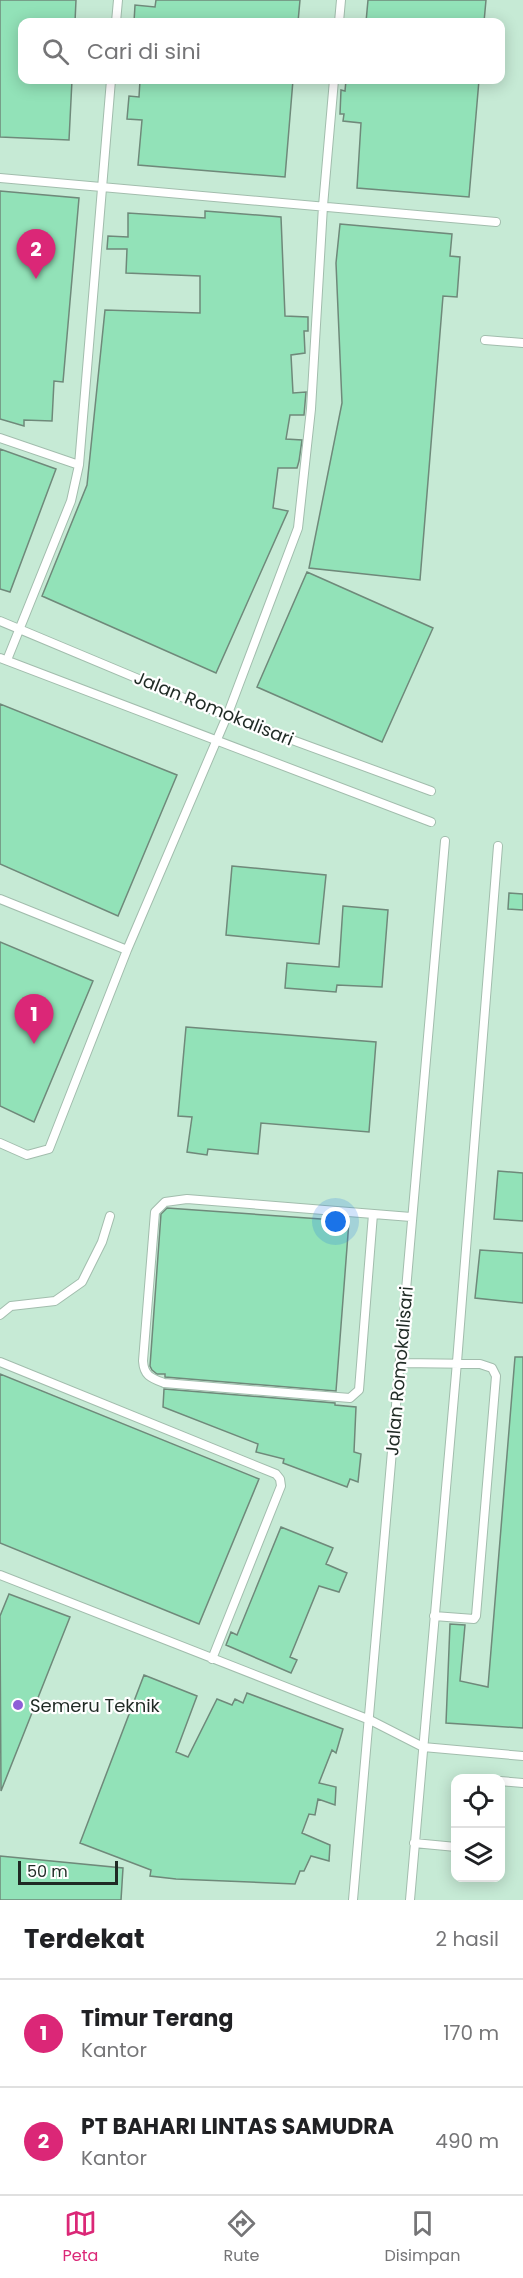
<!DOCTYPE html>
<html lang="id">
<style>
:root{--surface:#fff;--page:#f2f2f2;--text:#202124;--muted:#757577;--line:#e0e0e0;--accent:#db2777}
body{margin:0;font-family:Poppins,sans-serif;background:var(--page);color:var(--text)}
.controls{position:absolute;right:18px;bottom:18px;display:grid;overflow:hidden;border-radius:12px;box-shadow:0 3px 15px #0003}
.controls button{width:54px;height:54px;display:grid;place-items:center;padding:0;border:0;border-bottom:2px solid var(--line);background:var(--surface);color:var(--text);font:30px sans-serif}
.scale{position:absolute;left:18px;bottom:15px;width:100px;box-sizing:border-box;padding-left:6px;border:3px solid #1f2a24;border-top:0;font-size:16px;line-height:21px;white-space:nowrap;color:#1f2a24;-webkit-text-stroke:4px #fff;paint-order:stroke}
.you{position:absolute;left:336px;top:1222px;width:21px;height:21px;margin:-15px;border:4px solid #fff;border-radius:50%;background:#1a73e8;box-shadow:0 0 0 9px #1a73e833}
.badge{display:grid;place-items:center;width:39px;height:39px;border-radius:50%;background:var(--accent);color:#fff;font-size:20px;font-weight:700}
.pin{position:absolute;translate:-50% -50px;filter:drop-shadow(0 2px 3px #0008)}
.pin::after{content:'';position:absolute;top:32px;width:21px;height:18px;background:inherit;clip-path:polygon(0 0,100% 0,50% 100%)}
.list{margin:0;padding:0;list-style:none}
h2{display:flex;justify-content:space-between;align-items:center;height:78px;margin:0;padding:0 24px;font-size:26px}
h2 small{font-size:20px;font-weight:400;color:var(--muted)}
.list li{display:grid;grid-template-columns:39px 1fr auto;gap:18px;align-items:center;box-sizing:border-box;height:108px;padding:0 24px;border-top:2px solid var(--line)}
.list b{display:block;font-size:22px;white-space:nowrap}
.list p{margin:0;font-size:20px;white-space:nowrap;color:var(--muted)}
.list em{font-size:20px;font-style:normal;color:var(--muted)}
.icon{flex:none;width:33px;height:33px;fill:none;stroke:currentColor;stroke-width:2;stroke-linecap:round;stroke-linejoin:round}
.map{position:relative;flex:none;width:523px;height:1900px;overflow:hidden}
.search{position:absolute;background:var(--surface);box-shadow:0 3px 15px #0003;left:18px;right:18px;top:18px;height:66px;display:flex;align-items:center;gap:15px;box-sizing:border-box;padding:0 21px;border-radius:12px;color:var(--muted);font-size:22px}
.sheet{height:294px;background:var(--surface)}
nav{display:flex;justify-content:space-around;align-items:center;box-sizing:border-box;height:84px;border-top:2px solid var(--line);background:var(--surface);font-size:16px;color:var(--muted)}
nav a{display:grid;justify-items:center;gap:3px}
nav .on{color:var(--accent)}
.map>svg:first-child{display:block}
.built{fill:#c6ead5;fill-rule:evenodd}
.building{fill:#92e2b8;stroke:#6f897a;stroke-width:1.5}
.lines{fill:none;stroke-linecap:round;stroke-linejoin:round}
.service-casing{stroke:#a2bdad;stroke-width:10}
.service{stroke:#fff;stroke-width:8}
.poi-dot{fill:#8e5ed7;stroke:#fff;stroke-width:2}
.labels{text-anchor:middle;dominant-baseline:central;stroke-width:4.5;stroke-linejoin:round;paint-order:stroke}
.street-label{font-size:18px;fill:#1f2a24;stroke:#fff}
.poi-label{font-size:18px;fill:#1f2a24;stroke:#fff;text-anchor:start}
</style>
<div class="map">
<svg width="523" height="1900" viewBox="0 0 523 1900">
<rect width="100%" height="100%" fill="#d5f1e1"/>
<!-- built -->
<path class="built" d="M 0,0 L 523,0 L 523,1900 L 0,1900 ZM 22,22 L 500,22 L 500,80 L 22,80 ZM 456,1778 L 500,1778 L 500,1878 L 456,1878 Z"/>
<!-- building -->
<path class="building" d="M 0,0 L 76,0 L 75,22 L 22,22 L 22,80 L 72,80 L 69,140 L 0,137 Z
M 156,0 L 300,0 L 298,22 L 134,22 L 135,5 L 155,7 Z
M 368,0 L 486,0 L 484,22 L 366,22 Z
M 140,80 L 293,80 L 285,177 L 138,165 L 142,120 L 127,119 L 129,96 L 139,97 Z
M 346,80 L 479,80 L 469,197 L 357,188 L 361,123 L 343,121 L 344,114 L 340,114 L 341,90 L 345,91 Z
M 0,191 L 79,198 L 63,382 L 54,381 L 52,421 L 24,420 L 24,426 L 0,419 Z
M 205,211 L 281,217 L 285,316 L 308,317 L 308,331 L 304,331 L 305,353 L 291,355 L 293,393 L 306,392 L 304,415 L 290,415 L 286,439 L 302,440 L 299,461 L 297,468 L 278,468 L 273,508 L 288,511 L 216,673 L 42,596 L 87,485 L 105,310 L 200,313 L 200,276 L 126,273 L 127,249 L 107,249 L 108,236 L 128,237 L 128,213 L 205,218 Z
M 340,224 L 452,234 L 450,256 L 460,257 L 457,297 L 443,296 L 420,580 L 309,568 L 342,403 L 336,263 Z
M 0,449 L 56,469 L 10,592 L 0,589 Z
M 307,572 L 433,628 L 382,742 L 257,687 Z
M 0,704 L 177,775 L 118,916 L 0,864 Z
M 232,866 L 326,875 L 319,944 L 226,935 Z
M 509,893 L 523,894 L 523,910 L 508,909 Z
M 343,906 L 388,910 L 382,987 L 337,985 L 336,992 L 285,988 L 287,963 L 339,967 Z
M 0,942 L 93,981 L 34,1122 L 0,1106 Z
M 186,1027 L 376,1042 L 369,1132 L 261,1123 L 258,1154 L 208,1149 L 207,1155 L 187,1152 L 192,1117 L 178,1116 Z
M 498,1171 L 523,1173 L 523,1221 L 494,1219 Z
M 167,1208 L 349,1221 L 336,1391 L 165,1377 L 165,1374 L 157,1374 L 152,1370 L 150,1366 L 161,1214 Z
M 480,1250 L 523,1253 L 523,1303 L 475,1298 Z
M 515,1357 L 523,1357 L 523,1728 L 446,1723 L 450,1624 L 465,1625 L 460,1681 L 488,1687 Z
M 0,1374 L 259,1479 L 199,1624 L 0,1543 Z
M 164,1389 L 335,1403 L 335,1405 L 356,1407 L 354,1452 L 361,1454 L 358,1482 L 350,1479 L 347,1487 L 283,1463 L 284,1459 L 256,1452 L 258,1444 L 163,1407 Z
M 281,1527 L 333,1548 L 326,1564 L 347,1573 L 339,1592 L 319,1586 L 290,1657 L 297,1660 L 291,1673 L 226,1645 L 231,1632 L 237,1635 Z
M 9,1594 L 70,1617 L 1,1791 L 0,1616 Z
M 144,1675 L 197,1696 L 176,1752 L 188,1757 L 217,1699 L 232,1705 L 235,1699 L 243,1703 L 247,1693 L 343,1729 L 336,1753 L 332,1750 L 319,1783 L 336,1787 L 335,1805 L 318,1799 L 315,1815 L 309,1814 L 302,1833 L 330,1845 L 329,1861 L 311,1856 L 304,1871 L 300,1871 L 295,1884 L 176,1879 L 150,1876 L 151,1870 L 80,1843 Z
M 0,1856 L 123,1868 L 121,1900 L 0,1900 Z"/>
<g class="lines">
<!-- service casing -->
<g class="service-casing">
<path id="service" d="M 116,22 L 118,0
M 339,22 L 341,0
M 0,178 L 496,222
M 485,340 L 523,343
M 0,438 L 79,465
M 0,621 L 227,716 L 431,791
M 0,658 L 431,822
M 7,660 L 71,501 L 79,465 L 111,80
M 0,899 L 127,950
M 0,1143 L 27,1155 L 49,1149 L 127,950 L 227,716 L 298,528 L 311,409 L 323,206 L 334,80
M 373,1214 L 359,1390 L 350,1398 L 164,1383 C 151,1378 144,1376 143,1361 L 155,1212 L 165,1202 L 187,1199 L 411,1217
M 0,1315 L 11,1306 L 55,1301 L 82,1282 L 102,1242 L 110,1216
M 0,1362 L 276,1474 L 280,1479 L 281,1486 L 212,1659
M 401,1363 L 480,1364 L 492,1368 L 496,1376 L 476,1616 L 474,1619 L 434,1616
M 0,1575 L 370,1720 L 423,1747 L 523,1756
M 500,1781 L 523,1783
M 414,1843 L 456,1847
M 353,1900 L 445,841
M 410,1900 L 457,1362 L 498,846"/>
</g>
<!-- service -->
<use href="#service" class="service"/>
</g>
<!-- markers -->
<circle class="poi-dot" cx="18" cy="1705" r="6"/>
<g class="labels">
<!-- street labels -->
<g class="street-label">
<text transform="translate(214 708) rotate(22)">Jalan Romokalisari</text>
<text transform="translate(399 1371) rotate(-85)">Jalan Romokalisari</text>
</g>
<!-- poi labels -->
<g class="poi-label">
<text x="30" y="1705">Semeru Teknik</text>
</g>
</g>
</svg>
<div class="controls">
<button><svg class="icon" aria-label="locate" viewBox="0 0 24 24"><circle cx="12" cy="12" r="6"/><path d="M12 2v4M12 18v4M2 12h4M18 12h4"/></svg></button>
<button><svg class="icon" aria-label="layers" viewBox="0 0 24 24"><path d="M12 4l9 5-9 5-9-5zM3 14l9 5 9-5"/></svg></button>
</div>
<div class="scale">50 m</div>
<div class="you"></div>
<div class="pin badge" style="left:34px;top:1044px">1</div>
<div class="pin badge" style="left:36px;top:279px">2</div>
<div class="search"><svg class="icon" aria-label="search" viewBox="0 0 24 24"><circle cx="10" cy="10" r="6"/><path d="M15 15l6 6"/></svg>Cari di sini</div>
</div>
<section class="sheet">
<h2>Terdekat<small>2 hasil</small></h2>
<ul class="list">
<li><span class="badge">1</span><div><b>Timur Terang</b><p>Kantor</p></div><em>170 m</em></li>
<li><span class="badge">2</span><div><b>PT BAHARI LINTAS SAMUDRA</b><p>Kantor</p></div><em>490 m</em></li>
</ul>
</section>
<nav>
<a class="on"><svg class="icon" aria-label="map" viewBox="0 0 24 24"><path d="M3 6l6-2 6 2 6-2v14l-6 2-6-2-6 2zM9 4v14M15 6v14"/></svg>Peta</a>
<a><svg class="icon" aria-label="directions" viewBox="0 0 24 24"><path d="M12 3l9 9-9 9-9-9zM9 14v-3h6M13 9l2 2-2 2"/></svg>Rute</a>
<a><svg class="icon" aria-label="saved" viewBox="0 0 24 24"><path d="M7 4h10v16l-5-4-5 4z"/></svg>Disimpan</a>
</nav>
